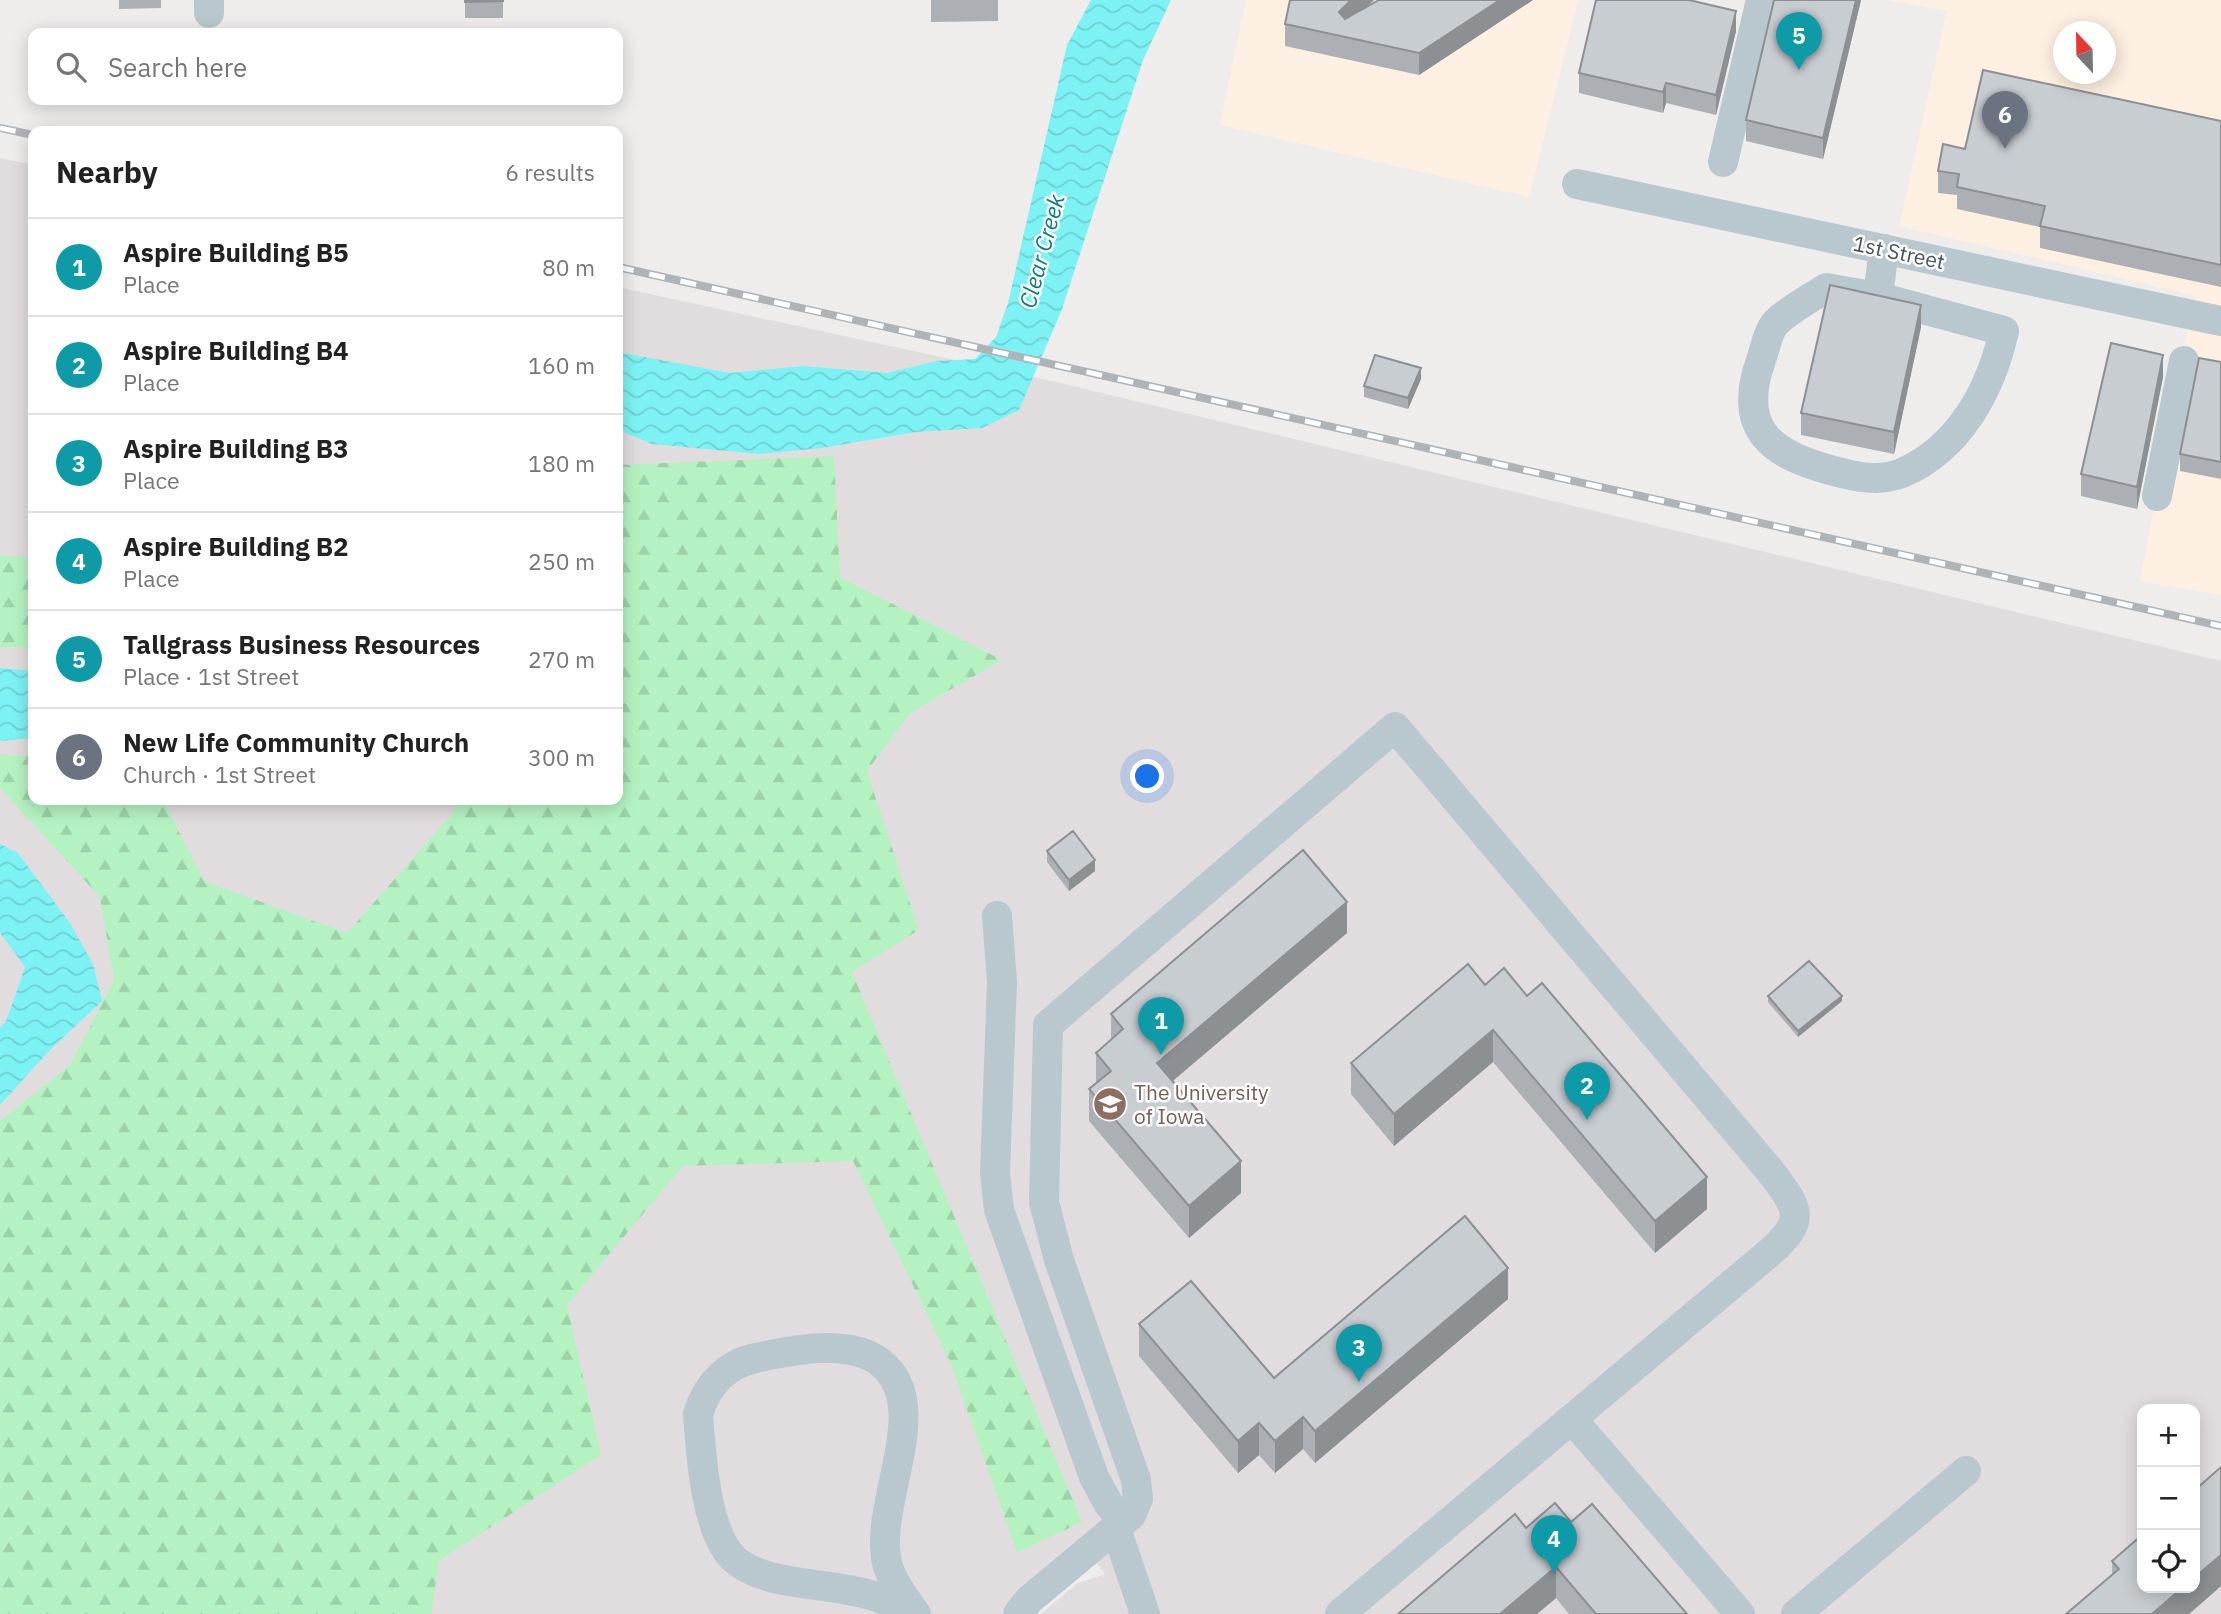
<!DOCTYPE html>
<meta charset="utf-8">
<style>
:root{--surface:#fff;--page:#f2f2f2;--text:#222;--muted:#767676;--line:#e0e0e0;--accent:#0798ef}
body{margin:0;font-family:"IBM Plex Sans",sans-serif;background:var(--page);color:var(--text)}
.controls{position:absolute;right:21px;bottom:21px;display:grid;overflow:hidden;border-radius:14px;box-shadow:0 4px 18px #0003}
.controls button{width:63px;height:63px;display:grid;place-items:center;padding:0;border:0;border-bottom:2px solid var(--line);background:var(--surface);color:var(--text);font:35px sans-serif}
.compass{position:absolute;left:2053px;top:21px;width:63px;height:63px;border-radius:50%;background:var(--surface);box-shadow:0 4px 18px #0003;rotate:338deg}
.you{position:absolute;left:1148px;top:777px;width:24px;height:24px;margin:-18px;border:5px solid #fff;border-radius:50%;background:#1a73e8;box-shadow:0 0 0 10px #1a73e833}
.badge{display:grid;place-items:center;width:46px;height:46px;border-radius:50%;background:var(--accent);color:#fff;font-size:23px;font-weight:700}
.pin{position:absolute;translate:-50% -58px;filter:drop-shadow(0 2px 4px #0008)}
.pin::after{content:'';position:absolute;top:37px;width:24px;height:21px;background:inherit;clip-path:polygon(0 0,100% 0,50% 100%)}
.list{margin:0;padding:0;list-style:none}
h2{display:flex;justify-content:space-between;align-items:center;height:91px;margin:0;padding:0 28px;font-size:30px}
h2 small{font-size:23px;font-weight:400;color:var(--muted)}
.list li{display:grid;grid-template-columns:46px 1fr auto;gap:21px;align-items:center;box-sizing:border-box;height:98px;padding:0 28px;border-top:2px solid var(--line)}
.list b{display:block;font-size:26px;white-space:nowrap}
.list p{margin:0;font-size:23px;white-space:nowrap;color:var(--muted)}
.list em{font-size:23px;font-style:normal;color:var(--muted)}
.icon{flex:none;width:38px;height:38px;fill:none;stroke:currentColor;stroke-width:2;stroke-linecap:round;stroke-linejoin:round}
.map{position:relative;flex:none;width:2221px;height:1614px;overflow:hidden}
.search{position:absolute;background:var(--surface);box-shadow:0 4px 18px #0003;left:28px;top:28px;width:595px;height:77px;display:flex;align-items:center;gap:18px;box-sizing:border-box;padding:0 24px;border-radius:14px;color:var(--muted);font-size:26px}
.panel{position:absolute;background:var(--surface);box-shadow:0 4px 18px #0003;left:28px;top:126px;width:595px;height:679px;border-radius:14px}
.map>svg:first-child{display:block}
.commercial{fill:#fdf0e2;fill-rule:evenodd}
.education{fill:#e1dddf;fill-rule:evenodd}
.forest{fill:url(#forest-firs)}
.water{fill:url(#water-waves)}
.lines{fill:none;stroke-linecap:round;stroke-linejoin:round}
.minor{stroke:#b9c8ce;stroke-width:30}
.rail-casing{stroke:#aeb3b8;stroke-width:8}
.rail{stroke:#fff;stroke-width:5;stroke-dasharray:16;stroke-linecap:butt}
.wall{fill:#acb0b5}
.shaded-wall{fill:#8c9093}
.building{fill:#c8cdd2;stroke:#8c9093;stroke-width:2}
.labels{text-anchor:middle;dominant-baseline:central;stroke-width:5;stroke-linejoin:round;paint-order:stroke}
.street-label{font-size:21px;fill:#43545b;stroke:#fff}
.education-label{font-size:21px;fill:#785e54;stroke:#fff;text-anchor:start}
.water-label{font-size:23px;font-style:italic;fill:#057f81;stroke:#fff}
</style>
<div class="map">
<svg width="2221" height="1614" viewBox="0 0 2221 1614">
<defs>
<pattern id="forest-firs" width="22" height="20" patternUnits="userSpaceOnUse" patternTransform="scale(1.75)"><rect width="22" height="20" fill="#b4f3c1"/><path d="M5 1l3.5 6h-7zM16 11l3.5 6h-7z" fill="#9cd2a8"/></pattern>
<pattern id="water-waves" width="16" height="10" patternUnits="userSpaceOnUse" patternTransform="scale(1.75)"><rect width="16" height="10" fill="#7df2f4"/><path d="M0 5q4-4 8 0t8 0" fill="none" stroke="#6dd1d3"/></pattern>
</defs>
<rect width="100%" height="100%" fill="#efecec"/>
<!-- commercial -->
<path class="commercial" d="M 1246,0 L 1578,0 L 1529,197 L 1220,125 Z
M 1888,0 L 2221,0 L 2221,595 L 2140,581 L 2194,295 L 1899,226 L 1947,11 ZM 2064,32 L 2106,32 L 2106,74 L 2064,74 Z"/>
<!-- education -->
<path class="education" d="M 0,158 L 33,165 L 33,800 L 618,800 L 618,287 L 1056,382 L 2221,661 L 2221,1614 L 1041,1614 L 1076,1584 L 1105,1574 L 1081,1541 L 1021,1591 L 1001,1614 L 0,1614 ZM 2142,1409 L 2195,1409 L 2195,1588 L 2142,1588 Z"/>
<!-- forest -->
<path class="forest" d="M 834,456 L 840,577 L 1002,660 L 910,713 L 867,771 L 919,930 L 852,972 L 1082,1522 L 1017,1553 L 951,1364 L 853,1161 L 683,1166 L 567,1305 L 601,1455 L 439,1561 L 431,1614 L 0,1614 L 0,1121 L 70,1065 L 114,980 L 100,897 L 0,788 L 0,755 L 33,756 L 33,800 L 163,800 L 204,881 L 347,933 L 453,813 L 458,800 L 618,800 L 618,465 Z
M 0,555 L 33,558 L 33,647 L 0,647 Z"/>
<!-- water -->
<path class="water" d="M 1091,0 L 1171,0 L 1143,60 L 1062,309 L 1019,410 L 982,428 L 916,432 L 822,448 L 759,454 L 652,444 L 618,430 L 618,352 L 730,373 L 803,366 L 887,373 L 937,361 L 975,359 L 996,337 L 1008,303 L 1067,45 Z
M 0,668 L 33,671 L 33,738 L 0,741 Z
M 0,844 L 18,853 L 70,923 L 93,964 L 102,1001 L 50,1050 L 0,1105 L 0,1027 L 6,1021 L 25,967 L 0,933 Z"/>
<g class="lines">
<!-- minor -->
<path class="minor" d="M 209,0 L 209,13
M 1723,162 L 1761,0
M 1577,184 L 2221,321
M 1882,298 L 2004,331 C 1991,389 1960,448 1902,473 C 1880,482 1856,477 1834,471 C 1772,455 1736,430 1761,360 C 1765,350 1767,334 1774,325 C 1783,313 1813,297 1826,288 L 1878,297 L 1884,249
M 2157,496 L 2184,361
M 997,916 L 1002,982 L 995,1173 L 999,1210 L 1094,1477 L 1108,1503 L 1122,1520
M 1572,1419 L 1740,1614
M 1115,1526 L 1145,1614
M 912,1614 C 882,1594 852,1590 816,1585 C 789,1581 755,1578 734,1559 C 705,1531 701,1453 698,1414 C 707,1385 726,1364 756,1358 C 792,1350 850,1338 881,1363 C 935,1406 873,1504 887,1563 C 892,1582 905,1598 916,1614
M 1018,1614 L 1029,1600 L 1131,1515 L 1138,1499 L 1136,1480 L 1059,1260 L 1044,1202 L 1048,1025 L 1395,727 L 1771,1172 C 1799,1209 1807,1220 1769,1253 L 1340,1614
M 1796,1614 L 1966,1471"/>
<!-- rail casing -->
<g class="rail-casing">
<path id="rail" d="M 0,128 L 33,135
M 618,267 L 2221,626"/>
</g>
<!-- rail -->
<use href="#rail" class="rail"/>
</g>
<!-- wall -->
<path class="wall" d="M 119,0 L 161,0 L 161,8 L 119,9 Z
M 465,0 L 503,0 L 503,18 L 465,18 Z
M 931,0 L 998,0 L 998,21 L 931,22 Z
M 1290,0 L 1374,0 L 1367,7 L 1533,0 L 1419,75 L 1285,46 L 1285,24 Z
M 1861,0 L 1823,159 L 1746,141 L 1746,120 Z
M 1736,31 L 1716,115 L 1666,103 L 1663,113 L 1579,93 L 1579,73 Z
M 2221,121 L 2221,287 L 2040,248 L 2040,227 L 1957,209 L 1957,195 L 1938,193 L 1938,171 L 1965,149 Z
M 1921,327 L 1894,454 L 1801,435 L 1801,413 Z
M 2221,362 L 2221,479 L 2180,471 L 2180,454 Z
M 2163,377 L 2137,509 L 2081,496 L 2081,474 Z
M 1421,379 L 1408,409 L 1364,397 L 1364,386 Z
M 1047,851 L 1095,871 L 1069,891 L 1047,862 Z
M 1347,933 L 1173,1081 L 1241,1193 L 1189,1238 L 1089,1121 L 1089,1089 L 1096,1083 L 1096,1053 L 1111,1040 L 1111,1014 Z
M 1485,985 L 1707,1209 L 1655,1253 L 1493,1062 L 1394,1146 L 1351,1094 L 1351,1063 Z
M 1768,996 L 1842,1001 L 1798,1037 L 1768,1002 Z
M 1508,1299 L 1315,1463 L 1303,1449 L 1275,1473 L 1259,1455 L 1238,1473 L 1139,1356 L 1139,1324 L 1274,1378 Z
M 1571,1522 L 1687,1614 L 1569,1614 L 1556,1598 L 1537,1614 L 1398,1614 L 1526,1528 Z
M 2112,1561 L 2221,1586 L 2189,1614 L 2066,1614 L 2112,1575 Z"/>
<!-- shaded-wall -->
<path class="shaded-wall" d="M 1351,0 L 1374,0 L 1339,33 L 1339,12 Z
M 1500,0 L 1533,0 L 1419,75 L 1419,53 Z
M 1856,0 L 1861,0 L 1823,159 L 1823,138 Z
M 1736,11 L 1736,31 L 1716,115 L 1716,95 Z
M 1666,83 L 1666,103 L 1663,113 L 1663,92 Z
M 1921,305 L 1921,327 L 1894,454 L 1894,432 Z
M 2163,355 L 2163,377 L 2137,509 L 2137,487 Z
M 1421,368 L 1421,379 L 1408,409 L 1408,398 Z
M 1095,860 L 1095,871 L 1069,891 L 1069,880 Z
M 1347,902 L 1347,933 L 1157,1094 L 1157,1063 Z
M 1842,996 L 1842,1001 L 1798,1037 L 1798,1031 Z
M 1493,1030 L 1493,1062 L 1394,1146 L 1394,1114 Z
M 1241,1161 L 1241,1193 L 1189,1238 L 1189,1206 Z
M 1707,1177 L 1707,1209 L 1655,1253 L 1655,1221 Z
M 1508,1268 L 1508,1299 L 1315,1463 L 1315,1431 Z
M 1303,1417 L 1303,1449 L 1275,1473 L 1275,1441 Z
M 1259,1423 L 1259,1455 L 1238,1473 L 1238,1441 Z
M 2221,1555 L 2221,1586 L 2189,1614 L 2152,1614 L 2182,1588 L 2195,1588 L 2195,1577 Z
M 1556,1567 L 1556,1598 L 1537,1614 L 1500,1614 Z"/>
<!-- building -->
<path class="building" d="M 465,0 L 503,0 L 503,1 L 465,2 Z
M 1290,0 L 1351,0 L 1339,12 L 1345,19 L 1379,0 L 1500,0 L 1419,53 L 1285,24 Z
M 1596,0 L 1689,0 L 1736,11 L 1716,95 L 1666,83 L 1663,92 L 1579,73 Z
M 1774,0 L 1856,0 L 1823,138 L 1746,120 Z
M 1983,70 L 2221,121 L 2221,265 L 2040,226 L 2045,206 L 1957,187 L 1959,174 L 1938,171 L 1943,144 L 1965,149 Z
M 1830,285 L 1921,305 L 1894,432 L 1801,413 Z
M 2111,343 L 2163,355 L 2137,487 L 2081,474 Z
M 1375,355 L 1421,368 L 1408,398 L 1364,386 Z
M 2199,358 L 2221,362 L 2221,462 L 2180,454 Z
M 1073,831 L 1095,860 L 1069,880 L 1047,851 Z
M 1303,850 L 1347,902 L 1157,1063 L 1241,1161 L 1189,1206 L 1089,1089 L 1111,1071 L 1096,1053 L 1123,1029 L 1111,1014 Z
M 1809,961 L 1842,996 L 1798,1031 L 1768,996 Z
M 1468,964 L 1485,985 L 1504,968 L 1527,996 L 1542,983 L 1707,1177 L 1655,1221 L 1493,1030 L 1394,1114 L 1351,1063 Z
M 1465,1216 L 1508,1268 L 1315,1431 L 1303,1417 L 1275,1441 L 1259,1423 L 1238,1441 L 1139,1324 L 1191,1281 L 1274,1378 Z
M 2221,1467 L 2221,1555 L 2195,1577 L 2195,1490 Z
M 1555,1503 L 1571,1522 L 1592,1504 L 1687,1614 L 1596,1614 L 1556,1567 L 1500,1614 L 1398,1614 L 1515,1514 L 1526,1528 Z
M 2142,1535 L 2142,1588 L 2182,1588 L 2152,1614 L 2066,1614 L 2119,1569 L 2112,1561 Z"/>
<!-- icons -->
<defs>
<g id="university-disc" transform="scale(1.75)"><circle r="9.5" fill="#8d6e63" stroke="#fff"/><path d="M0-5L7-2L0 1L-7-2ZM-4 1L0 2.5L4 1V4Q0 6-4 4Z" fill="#fff"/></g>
</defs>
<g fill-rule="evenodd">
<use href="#university-disc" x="1110" y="1104"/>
</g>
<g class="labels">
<!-- street labels -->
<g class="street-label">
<text transform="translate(1899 252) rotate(12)">1st Street</text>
</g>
<!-- education labels -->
<g class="education-label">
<text x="1134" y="1092">The University<tspan x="1134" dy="24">of Iowa</tspan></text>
</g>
<!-- water labels -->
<g class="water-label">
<text transform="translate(1041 251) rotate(-75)">Clear Creek</text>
</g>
</g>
</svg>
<div class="controls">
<button>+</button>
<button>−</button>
<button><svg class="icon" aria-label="locate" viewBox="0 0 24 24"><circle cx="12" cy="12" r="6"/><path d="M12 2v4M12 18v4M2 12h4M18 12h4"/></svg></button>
</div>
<svg class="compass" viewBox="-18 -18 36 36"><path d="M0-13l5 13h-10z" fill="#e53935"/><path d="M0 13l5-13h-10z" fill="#767676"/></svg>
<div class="you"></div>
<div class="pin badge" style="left:1161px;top:1055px;background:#0f9aa8">1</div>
<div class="pin badge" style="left:1587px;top:1120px;background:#0f9aa8">2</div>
<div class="pin badge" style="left:1359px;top:1382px;background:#0f9aa8">3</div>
<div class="pin badge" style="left:1554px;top:1573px;background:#0f9aa8">4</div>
<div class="pin badge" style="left:1799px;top:70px;background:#0f9aa8">5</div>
<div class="pin badge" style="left:2005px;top:149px;background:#6b7280">6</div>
<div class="search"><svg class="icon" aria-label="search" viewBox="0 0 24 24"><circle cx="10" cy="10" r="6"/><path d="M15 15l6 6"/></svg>Search here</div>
<section class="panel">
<h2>Nearby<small>6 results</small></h2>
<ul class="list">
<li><span class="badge" style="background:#0f9aa8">1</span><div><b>Aspire Building B5</b><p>Place</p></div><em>80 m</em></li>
<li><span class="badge" style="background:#0f9aa8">2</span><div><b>Aspire Building B4</b><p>Place</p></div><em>160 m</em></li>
<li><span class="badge" style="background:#0f9aa8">3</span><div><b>Aspire Building B3</b><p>Place</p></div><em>180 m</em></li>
<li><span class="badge" style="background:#0f9aa8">4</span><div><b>Aspire Building B2</b><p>Place</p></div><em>250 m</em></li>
<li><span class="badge" style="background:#0f9aa8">5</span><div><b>Tallgrass Business Resources</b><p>Place · 1st Street</p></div><em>270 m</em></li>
<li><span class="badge" style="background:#6b7280">6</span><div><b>New Life Community Church</b><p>Church · 1st Street</p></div><em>300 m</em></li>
</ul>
</section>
</div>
